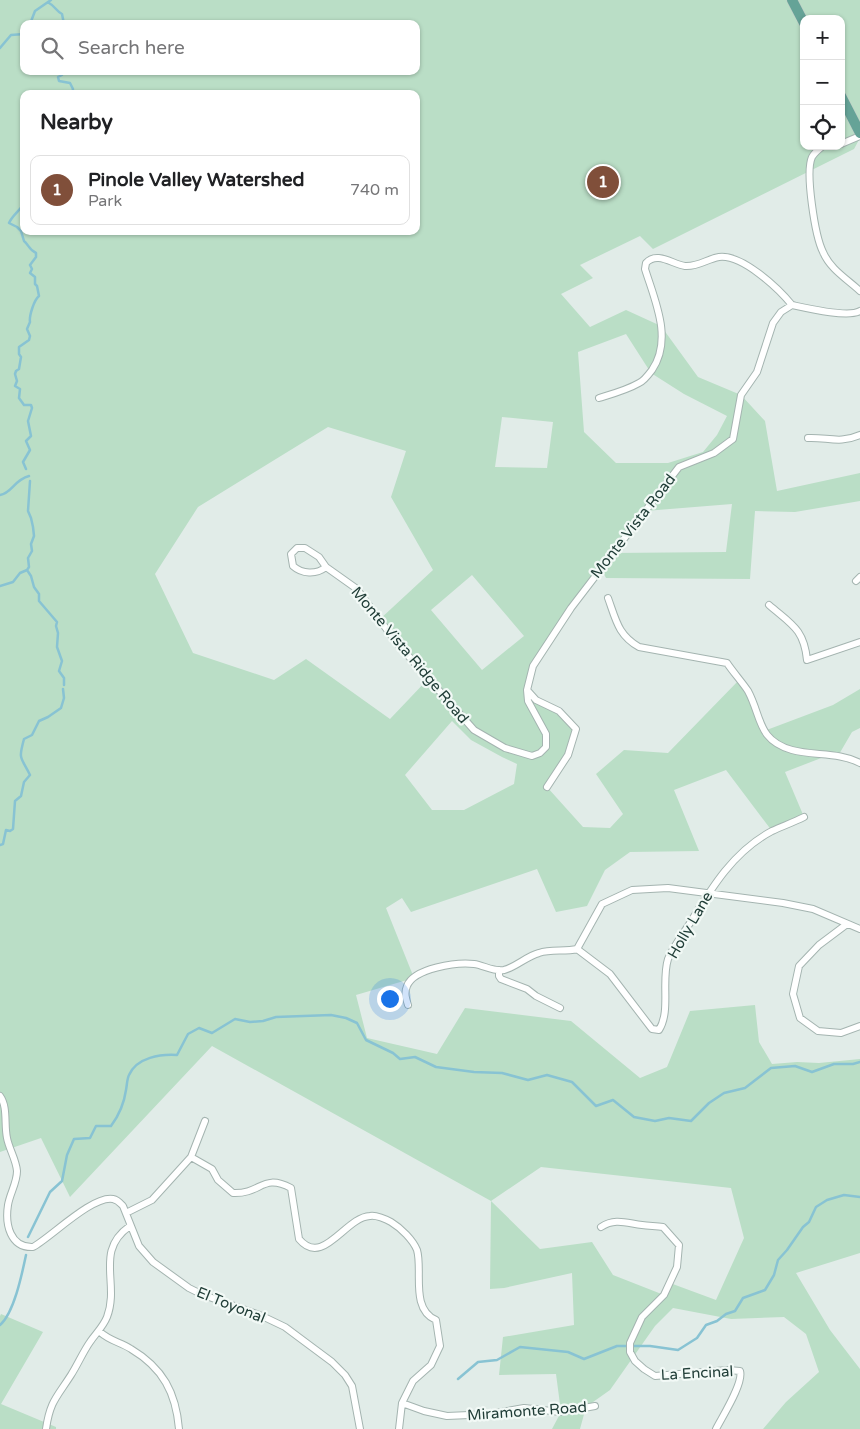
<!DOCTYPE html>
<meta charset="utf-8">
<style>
:root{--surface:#fff;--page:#f2f2f2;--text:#202124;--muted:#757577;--line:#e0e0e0;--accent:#804f3a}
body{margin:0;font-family:"Varela Round",sans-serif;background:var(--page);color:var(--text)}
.controls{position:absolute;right:15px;top:15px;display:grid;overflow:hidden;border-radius:10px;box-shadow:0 1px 4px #0004}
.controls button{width:45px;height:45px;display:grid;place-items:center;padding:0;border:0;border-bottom:1px solid var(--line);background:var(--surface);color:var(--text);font:25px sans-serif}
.you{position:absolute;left:389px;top:998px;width:18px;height:18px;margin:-12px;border:4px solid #fff;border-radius:50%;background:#1a73e8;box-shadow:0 0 0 8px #1a73e833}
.badge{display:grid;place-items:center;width:32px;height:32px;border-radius:50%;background:var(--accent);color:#fff;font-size:16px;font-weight:700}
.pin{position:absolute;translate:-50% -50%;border:2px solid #fff;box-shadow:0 1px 5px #0006}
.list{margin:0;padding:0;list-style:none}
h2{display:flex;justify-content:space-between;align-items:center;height:65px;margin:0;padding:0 20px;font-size:21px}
h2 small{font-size:16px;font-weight:400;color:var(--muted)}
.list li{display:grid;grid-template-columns:32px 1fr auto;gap:15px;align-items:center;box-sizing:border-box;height:70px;margin:0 10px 10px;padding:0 10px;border:1px solid var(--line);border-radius:10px}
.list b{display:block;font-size:19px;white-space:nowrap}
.list p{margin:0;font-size:16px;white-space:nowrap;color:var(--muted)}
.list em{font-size:16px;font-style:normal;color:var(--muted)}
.icon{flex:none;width:28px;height:28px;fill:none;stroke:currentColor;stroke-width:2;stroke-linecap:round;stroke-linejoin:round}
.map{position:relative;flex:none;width:860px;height:1429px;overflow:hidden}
.search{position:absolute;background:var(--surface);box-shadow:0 1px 4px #0004;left:20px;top:20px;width:400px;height:55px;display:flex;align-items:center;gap:12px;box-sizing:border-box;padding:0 18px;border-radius:10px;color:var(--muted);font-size:19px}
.panel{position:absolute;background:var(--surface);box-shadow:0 1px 4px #0004;left:20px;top:90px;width:400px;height:145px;border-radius:10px}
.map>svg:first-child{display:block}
.green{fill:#badec6;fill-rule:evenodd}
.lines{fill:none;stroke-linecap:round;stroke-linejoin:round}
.stream{stroke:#88c3d3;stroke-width:2.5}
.minor-casing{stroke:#a4b4b0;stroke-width:8}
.primary-casing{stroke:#c1c9c7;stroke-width:11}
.minor{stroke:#fff;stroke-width:6}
.primary{stroke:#65a397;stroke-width:10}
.labels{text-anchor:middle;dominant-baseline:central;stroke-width:4.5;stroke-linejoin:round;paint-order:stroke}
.street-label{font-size:15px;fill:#213e38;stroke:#f2f9f6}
</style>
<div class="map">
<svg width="860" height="1429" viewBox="0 0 860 1429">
<rect width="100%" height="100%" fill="#e1ece8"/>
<!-- green -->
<path class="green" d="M 0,0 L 860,0 L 860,138 L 854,149 L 653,249 L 640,236 L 580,265 L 593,278 L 561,294 L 590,327 L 626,310 L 661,326 L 698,377 L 741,395 L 765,421 L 777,491 L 860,473 L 860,501 L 795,512 L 755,511 L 750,579 L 606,578 L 601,568 L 533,666 L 527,689 L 536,700 L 559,711 L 576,729 L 568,755 L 547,787 L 583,827 L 610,828 L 623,814 L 596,774 L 624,750 L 668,753 L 739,680 L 748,691 L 764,731 L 833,705 L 860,689 L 860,728 L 852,732 L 838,756 L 829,755 L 785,772 L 804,817 L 772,831 L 726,770 L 674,790 L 699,851 L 630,852 L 605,870 L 587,906 L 556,912 L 537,869 L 411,912 L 402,898 L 386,908 L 414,978 L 356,995 L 367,1038 L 437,1054 L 465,1008 L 571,1021 L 640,1078 L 667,1067 L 690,1011 L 755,1005 L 759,1042 L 772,1064 L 797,1062 L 819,1063 L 860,1059 L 860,1253 L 796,1273 L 830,1330 L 860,1369 L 860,1429 L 763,1429 L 786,1402 L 819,1372 L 806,1334 L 784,1317 L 731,1319 L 673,1308 L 655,1326 L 610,1390 L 586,1407 L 580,1429 L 552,1429 L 561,1412 L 556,1374 L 499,1375 L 503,1337 L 574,1325 L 572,1273 L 504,1288 L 490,1289 L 491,1201 L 212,1046 L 70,1197 L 41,1138 L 0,1152 ZM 804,19 L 841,19 L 841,146 L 804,146 ZM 24,24 L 416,24 L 416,71 L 24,71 ZM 24,94 L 416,94 L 416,231 L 24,231 ZM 626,334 L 651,373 L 684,394 L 727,416 L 717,435 L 703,452 L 668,463 L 616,463 L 584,432 L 578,352 ZM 502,417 L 553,422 L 547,468 L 495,467 ZM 328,427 L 406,451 L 391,497 L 433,570 L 379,620 L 428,679 L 390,719 L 306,659 L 274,680 L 193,653 L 155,574 L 198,507 ZM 732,504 L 726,552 L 612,553 L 645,511 ZM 472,575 L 524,636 L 482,670 L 431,610 ZM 452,721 L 471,740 L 502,757 L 517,764 L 514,784 L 464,810 L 432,810 L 405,775 ZM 541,1167 L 731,1188 L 744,1238 L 716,1300 L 670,1283 L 664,1295 L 613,1275 L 592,1242 L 540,1249 L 491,1201 Z
M 1,1314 L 43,1332 L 1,1404 L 56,1427 L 56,1429 L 0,1429 L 0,1316 Z"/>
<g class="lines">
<!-- stream -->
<path class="stream" d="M 49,3 C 55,6 56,11 62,14 L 64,24
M 30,24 L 35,11 L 51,0
M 0,48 L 11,35 L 24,34
M 63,71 L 62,75 L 58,77 L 59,81 L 70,83 L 73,89 L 72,94
M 24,204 C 19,211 12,216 9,223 L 17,227 L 21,231 L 24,241 C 29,245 29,250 36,253 L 36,257 L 30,265 L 32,269 L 30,273 L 35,277 L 35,284 L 37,286 L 39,296 C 34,300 29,316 30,322 L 27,329 L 30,336 L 29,340 L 19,347 L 19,354 L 21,357 L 19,369 L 16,371 L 15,374 L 17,381 L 15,386 L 20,389 L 19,398 L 24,405 L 31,405 L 32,408 L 28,421 L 31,436 L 26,441 L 30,450 L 23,462 L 26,469
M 30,481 L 28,511 L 31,518 L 33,527 L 34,536 L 31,544 L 32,551 L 28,558 L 29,567 L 27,570 L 31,576 L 34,587 L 39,594 L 39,601 L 57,622 L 56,626 L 58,633 L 57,647 L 62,661 L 59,671 L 64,678 L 64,685
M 0,495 C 12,493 14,480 29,476
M 0,586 L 13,582 L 20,573 L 27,570
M 0,845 L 3,844 L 6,830 L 10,831 L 13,829 L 15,801 L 21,796 L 24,782 L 30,775 C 21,756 18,761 24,739 L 32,735 L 39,721 L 48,717 L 61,708 L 64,698 L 63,689
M 28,1237 L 50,1192 L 62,1181 L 67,1155 L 74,1139 L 90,1138 L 96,1126 L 111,1126 C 120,1114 124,1104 126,1090 C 127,1085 127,1079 129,1075 C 137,1057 161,1054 177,1055 L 188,1034 L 199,1028 L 212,1033 L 235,1019 L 250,1022 L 263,1021 L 276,1017 L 331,1015 L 346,1018 L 357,1023 L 366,1040 L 393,1053 L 400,1059 L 415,1057 L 436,1067 L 474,1072 L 502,1073 L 528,1080 L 547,1075 L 572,1082 L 596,1106 L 613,1100 L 634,1117 L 655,1121 L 669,1118 L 691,1121 L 709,1103 L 724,1093 L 745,1088 L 771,1068 L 795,1066 L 812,1072 L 834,1064 L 853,1064 L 860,1062
M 0,1325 C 14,1313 22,1274 26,1255
M 458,1379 L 478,1362 L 497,1360 L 520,1347 L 568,1352 L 584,1359 L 617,1346 L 650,1346 L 678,1350 L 697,1338 L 706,1325 L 717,1321 L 726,1314 L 735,1311 L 743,1298 L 765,1290 L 774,1275 L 778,1260 L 787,1250 L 803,1227 L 809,1222 L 816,1207 L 827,1200 L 844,1195 L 860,1197"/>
<!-- minor casing -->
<g class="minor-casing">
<path id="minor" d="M 841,144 L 860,136
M 823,146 C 819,149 815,152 812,157 C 805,172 815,236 823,252 C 830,269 847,279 860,291
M 599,398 C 612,394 627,390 639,383 C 644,381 649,374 652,370 C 673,339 655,301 645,269 L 646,263 C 657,251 672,264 685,266 C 698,267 707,259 719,257 C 742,254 778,288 792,305
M 808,438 C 827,437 840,444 860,435
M 326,567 C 316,575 302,574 293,566 L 291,554 L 297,548 L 305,548 L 319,557 L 326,567 L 357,589 L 396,642 L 474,730 L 505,748 L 532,756 L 540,753 L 546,747 L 546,734 L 528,701 L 527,690
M 856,581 L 860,577
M 608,598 C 616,620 618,635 639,647 L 727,663 C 733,672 742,682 748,691 C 762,717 757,740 792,750 C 814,756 839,752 860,763
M 769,605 C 791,624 804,629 807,660 L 860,642
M 547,787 L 568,755 L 576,729 L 559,711 L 536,700 L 527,690 L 533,666 L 571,608 L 679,467 L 714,453 L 733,439 L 741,395 L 757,372 L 773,323 L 781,312 L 792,305 C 806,308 848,318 860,311
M 847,924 L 819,945 L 799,966 L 793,994 L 800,1018 L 818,1031 L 841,1033 L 860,1026
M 577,949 L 602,904 L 632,890 L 668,888 L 783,903 L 813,909 L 860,929
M 499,970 L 499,976 L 501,979 L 527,989 L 536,996 L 560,1008
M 408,1005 C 406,999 404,993 407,986 C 414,968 457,962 474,964 C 483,965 494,972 504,970 C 516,967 527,956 539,953 C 551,949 565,952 577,949 L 610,974 L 652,1029 L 659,1030 C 671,1011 661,981 668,959 C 673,947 683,934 690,923 C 712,887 734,851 772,831 C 783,826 794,822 804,817
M 0,1096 C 8,1107 4,1124 7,1138 C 9,1149 16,1159 17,1171 C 17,1183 10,1193 8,1205 C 5,1224 10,1248 33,1247 C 51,1237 93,1195 113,1199 C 118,1200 120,1203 123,1206 L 139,1246 L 153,1262 L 189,1288 L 201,1294 L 262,1316 L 285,1327 L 332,1362 L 345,1375 L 352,1386 L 360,1429
M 191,1157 L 212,1169 L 218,1180 L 233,1193 C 262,1194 262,1173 291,1188 L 299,1239 C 323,1268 345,1217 370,1216 C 376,1215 386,1219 391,1222 C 401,1228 413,1240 417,1250 C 423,1270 410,1309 436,1320 L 440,1346 L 431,1365 L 413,1381 L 402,1403 L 399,1429
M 126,1213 L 152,1200 L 191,1157 L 205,1121
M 601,1227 C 615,1218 626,1223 642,1225 C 649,1226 656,1226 663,1227 L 679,1245 L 677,1267 L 664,1295 L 642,1317 L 630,1343 L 630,1352 L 635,1361 L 644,1369 L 655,1376 L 728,1370 L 740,1371 C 744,1383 722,1417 716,1429
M 100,1332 C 110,1341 120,1342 131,1349 C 163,1368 176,1393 179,1429
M 402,1403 L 424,1411 L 447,1416 L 491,1414 L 524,1408 L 561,1412 L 595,1406
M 46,1429 C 50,1401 57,1397 71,1375 C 78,1364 83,1352 90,1342 C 96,1333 103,1327 107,1317 C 120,1283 94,1251 130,1226"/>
</g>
<!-- primary casing -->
<g class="primary-casing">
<path id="primary" d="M 792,0 L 804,23
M 841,96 L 860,133"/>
</g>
<!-- minor -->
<use href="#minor" class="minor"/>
<!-- primary -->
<use href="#primary" class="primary"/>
</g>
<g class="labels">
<!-- street labels -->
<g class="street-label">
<text transform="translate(633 526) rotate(-52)">Monte Vista Road</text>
<text transform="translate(410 655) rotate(50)">Monte Vista Ridge Road</text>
<text transform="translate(690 925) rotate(-60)">Holly Lane</text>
<text transform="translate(231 1305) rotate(22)">El Toyonal</text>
<text transform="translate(697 1373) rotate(-3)">La Encinal</text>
<text transform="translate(527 1411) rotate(-4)">Miramonte Road</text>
</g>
</g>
</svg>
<div class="controls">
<button>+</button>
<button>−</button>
<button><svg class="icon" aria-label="locate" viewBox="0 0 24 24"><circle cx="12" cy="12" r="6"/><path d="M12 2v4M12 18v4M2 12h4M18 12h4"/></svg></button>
</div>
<div class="you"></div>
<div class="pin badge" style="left:603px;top:182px">1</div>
<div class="search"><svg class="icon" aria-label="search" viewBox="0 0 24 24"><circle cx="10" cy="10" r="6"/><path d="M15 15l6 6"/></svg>Search here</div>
<section class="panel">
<h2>Nearby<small></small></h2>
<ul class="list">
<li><span class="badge">1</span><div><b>Pinole Valley Watershed</b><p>Park</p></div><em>740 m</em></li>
</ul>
</section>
</div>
